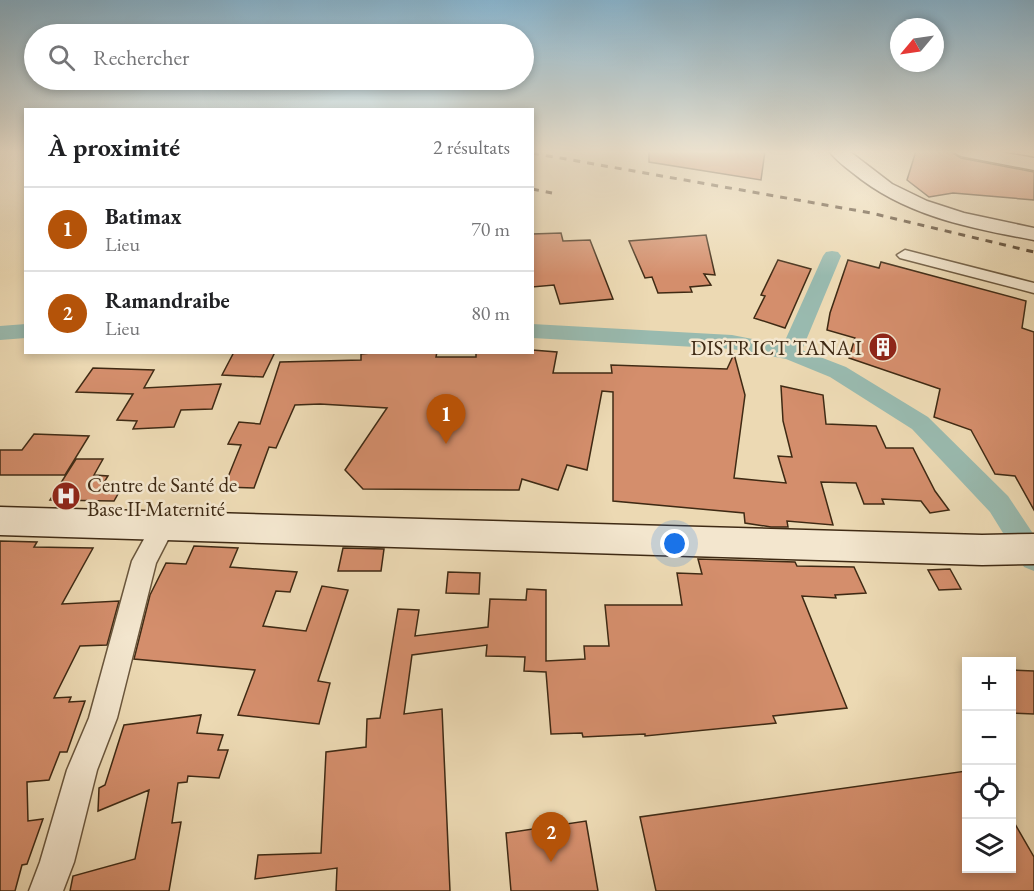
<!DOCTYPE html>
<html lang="fr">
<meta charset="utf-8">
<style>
:root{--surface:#fff;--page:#f6f6f6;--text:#202124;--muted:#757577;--line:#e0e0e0;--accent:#b45309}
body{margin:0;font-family:"EB Garamond",serif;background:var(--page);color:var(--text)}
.controls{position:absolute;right:18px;bottom:18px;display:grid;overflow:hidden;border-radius:0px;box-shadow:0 3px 9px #0003}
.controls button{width:54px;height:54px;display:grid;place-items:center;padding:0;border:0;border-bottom:2px solid var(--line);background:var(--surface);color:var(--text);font:30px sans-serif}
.compass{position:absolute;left:890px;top:18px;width:54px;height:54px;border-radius:50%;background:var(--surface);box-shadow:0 3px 9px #0003;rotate:241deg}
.you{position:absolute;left:675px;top:544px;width:21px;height:21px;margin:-15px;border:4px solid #fff;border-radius:50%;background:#1a73e8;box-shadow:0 0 0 9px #1a73e833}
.badge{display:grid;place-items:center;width:39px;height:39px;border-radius:50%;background:var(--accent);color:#fff;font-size:20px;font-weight:700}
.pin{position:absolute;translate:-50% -50px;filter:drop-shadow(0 2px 3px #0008)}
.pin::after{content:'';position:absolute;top:32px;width:21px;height:18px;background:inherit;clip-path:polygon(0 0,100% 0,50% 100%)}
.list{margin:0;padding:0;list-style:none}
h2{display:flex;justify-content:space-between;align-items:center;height:78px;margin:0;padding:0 24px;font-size:26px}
h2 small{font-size:20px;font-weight:400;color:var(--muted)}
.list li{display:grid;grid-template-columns:39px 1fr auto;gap:18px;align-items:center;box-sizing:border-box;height:84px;padding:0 24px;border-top:2px solid var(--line)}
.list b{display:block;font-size:22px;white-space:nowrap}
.list p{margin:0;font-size:20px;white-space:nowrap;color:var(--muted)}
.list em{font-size:20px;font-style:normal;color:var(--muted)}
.icon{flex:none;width:33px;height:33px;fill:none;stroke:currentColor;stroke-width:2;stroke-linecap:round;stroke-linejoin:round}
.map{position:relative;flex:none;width:1034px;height:891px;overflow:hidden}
.search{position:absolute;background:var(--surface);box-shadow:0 3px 9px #0003;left:24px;top:24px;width:510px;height:66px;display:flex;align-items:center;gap:15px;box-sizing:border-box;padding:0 21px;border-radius:33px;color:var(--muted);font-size:22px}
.panel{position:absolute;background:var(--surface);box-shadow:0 3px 9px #0003;left:24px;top:108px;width:510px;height:246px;border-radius:0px}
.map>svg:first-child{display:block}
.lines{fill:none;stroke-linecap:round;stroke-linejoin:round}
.canal{fill:#99baaf;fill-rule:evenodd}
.building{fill:#d48e6c;stroke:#3f2a14;stroke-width:1.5}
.street-casing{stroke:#6a563c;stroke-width:3}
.secondary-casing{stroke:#3f2a14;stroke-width:3}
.street{fill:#f3e6ce;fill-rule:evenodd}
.secondary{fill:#f3e6ce;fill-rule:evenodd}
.rail{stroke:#3f2a14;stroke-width:3;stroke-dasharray:7 7;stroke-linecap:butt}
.labels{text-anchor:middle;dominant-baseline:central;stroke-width:5;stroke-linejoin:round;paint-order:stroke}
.poi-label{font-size:21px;fill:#3f2a14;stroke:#f3e6ce;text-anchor:end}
</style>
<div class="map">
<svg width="1034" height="891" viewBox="0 0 1034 891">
<rect width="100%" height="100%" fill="#ecd9b3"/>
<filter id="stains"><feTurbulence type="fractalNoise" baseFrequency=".00333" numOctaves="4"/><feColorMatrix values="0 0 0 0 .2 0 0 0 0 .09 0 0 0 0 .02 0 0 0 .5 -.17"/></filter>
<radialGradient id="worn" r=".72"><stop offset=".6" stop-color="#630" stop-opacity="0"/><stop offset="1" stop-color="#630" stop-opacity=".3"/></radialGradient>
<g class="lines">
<!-- canal -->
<path class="canal" d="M 832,251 L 838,252 L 841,256 L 802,350 L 846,367 L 928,417 L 1008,496 L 1034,535 L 1034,571 L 1024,567 L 990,512 L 912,429 L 830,377 L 786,359 L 732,349 L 532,338 L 532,324 L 732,335 L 783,345 L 823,256 L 826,252 Z
M 26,324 L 26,338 L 0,340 L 0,326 Z"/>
</g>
<!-- building -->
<path class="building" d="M 649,151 L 765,151 L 761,180 L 649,162 Z
M 916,151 L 951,152 L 961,158 L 1034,172 L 1034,200 L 953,193 L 929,197 L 907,180 Z
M 561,233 L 563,241 L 590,240 L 613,299 L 560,304 L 554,285 L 532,287 L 532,234 Z
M 706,235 L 715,275 L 704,274 L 711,285 L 690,287 L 692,292 L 658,293 L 652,277 L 645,278 L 629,241 Z
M 778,260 L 811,269 L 785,328 L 754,318 L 765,296 L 761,295 Z
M 848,260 L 879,268 L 881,262 L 1026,301 L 1022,328 L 1034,332 L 1034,510 L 1015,476 L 995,474 L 971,430 L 934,417 L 940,389 L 849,358 L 855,338 L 827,330 L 830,313 Z
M 532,350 L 557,352 L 553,373 L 612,373 L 611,365 L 727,369 L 734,354 L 745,395 L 734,478 L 786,483 L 778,456 L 792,457 L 783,421 L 781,386 L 823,395 L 826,424 L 876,426 L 886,448 L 913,448 L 935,491 L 949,510 L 930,513 L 921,501 L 882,499 L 884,504 L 864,504 L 856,483 L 821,482 L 833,525 L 787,521 L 788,527 L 771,527 L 745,523 L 744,513 L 613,501 L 613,392 L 602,391 L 587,470 L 567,465 L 558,490 L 522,479 L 519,490 L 363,489 L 345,470 L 387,408 L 320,404 L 295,405 L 276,448 L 269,447 L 254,488 L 224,487 L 241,445 L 228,444 L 239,422 L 260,424 L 280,362 L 361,360 L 361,354 L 381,352 L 437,352 L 436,357 L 476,357 L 476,352 L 532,352 Z
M 234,352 L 275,352 L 263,377 L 222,375 Z
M 93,368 L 154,370 L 144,388 L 221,384 L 212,409 L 181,410 L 174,427 L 133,429 L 137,421 L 117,420 L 133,394 L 76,392 Z
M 34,434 L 89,436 L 65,475 L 0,475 L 0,450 L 22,450 Z
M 76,459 L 103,459 L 94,475 L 108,476 L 103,484 L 123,485 L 114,501 L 50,500 Z
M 0,541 L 37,542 L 34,547 L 93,548 L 62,604 L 119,601 L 107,645 L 80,646 L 54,698 L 71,697 L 69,702 L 85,701 L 67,752 L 60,752 L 49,780 L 27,782 L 28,821 L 43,819 L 27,864 L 22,865 L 15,891 L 0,891 Z
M 194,546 L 238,548 L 230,567 L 297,572 L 290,592 L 276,591 L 263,626 L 306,631 L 322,586 L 348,590 L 318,681 L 330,683 L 319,724 L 238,715 L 255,670 L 134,659 L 150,595 L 166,563 L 186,564 Z
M 343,548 L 384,549 L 381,571 L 338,571 Z
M 698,559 L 795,562 L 797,566 L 854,567 L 866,593 L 835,595 L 836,598 L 802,596 L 847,708 L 773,716 L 776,723 L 645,736 L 645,734 L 583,737 L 582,733 L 551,734 L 546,672 L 524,671 L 525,657 L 486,656 L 487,645 L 412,655 L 404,714 L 442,709 L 450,891 L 336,891 L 337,868 L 255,879 L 258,855 L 321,853 L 326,752 L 366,747 L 367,719 L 380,718 L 398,609 L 419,610 L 415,636 L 488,627 L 490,599 L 526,600 L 527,589 L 546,590 L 546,661 L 585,659 L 584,646 L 609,646 L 605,605 L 682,605 L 677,573 L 702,574 Z
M 950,569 L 961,589 L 939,590 L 928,570 Z
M 448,572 L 480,573 L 479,594 L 446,593 Z
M 1011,670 L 1034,671 L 1034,714 L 1011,713 Z
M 201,715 L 197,733 L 223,735 L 218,750 L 228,750 L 219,778 L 188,776 L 187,782 L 178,783 L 172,823 L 181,822 L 169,891 L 70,891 L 73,876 L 135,859 L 149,790 L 98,811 L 99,788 L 105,785 L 124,725 Z
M 966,771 L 966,868 L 1011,868 L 1011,817 L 1034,857 L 1034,891 L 656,891 L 640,817 Z
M 586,821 L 598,891 L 511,891 L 506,833 Z"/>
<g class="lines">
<!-- street casing -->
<g class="street-casing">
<path id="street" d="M 905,250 L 1034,283 L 1034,293 L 900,258 L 897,255 Z
M 163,516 L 171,519 L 175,526 L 156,563 L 117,718 L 97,770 L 74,862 L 63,891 L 29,891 L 40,862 L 67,770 L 89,718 L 132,561 L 155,519 Z"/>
</g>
<!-- secondary casing -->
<g class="secondary-casing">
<path id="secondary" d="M 829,151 L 849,151 L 892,184 L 927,201 L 964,213 L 1034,228 L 1034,240 C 970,228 905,216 853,173 C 845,167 836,160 829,151 Z
M 952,151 L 994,151 L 1034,158 L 1034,170 L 961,156 Z
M 0,507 L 982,535 L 1034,534 L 1034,564 L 982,565 L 0,535 Z"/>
</g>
<!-- street -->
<use href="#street" class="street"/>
<!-- secondary -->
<use href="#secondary" class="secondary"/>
<!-- rail -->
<path class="rail" d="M 532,153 L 871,213 L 1034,252
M 532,189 L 552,193"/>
</g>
<!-- sky -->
<linearGradient id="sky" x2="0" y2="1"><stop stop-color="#88b6d1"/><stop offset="0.55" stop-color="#f6eedd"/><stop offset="1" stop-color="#f6eedd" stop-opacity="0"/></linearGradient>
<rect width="1034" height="276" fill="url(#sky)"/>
<!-- icons -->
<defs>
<g id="building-disc" transform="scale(1.5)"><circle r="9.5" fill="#8f2418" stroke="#f3e6ce"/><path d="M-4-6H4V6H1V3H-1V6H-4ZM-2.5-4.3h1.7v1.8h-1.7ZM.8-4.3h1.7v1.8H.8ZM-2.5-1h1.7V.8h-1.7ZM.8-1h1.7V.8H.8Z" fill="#fff"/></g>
<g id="hospital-disc" transform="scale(1.5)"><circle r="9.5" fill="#8f2418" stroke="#f3e6ce"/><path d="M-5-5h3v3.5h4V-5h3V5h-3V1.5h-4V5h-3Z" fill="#fff"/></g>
</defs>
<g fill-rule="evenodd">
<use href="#building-disc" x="883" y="347"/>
<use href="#hospital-disc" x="66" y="496"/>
</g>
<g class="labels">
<!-- poi labels -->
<g class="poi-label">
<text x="862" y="347">DISTRICT TANA I</text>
<text x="87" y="484" text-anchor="start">Centre de Santé de<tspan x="87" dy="24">Base II Maternité</tspan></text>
</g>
</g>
<rect width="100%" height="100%" filter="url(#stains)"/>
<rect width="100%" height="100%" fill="url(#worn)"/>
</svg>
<div class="controls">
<button>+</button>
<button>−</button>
<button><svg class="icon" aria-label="locate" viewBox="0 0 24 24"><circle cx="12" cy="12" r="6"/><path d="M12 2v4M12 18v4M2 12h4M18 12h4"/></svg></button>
<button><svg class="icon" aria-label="layers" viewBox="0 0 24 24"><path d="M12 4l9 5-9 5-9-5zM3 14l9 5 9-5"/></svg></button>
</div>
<svg class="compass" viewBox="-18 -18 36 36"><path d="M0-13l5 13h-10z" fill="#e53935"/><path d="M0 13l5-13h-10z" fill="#757577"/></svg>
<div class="you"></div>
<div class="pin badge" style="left:446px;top:444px">1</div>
<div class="pin badge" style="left:551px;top:862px">2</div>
<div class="search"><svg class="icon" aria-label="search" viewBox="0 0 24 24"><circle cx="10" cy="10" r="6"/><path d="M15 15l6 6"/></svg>Rechercher</div>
<section class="panel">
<h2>À proximité<small>2 résultats</small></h2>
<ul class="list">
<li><span class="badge">1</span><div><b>Batimax</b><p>Lieu</p></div><em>70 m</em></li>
<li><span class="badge">2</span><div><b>Ramandraibe</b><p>Lieu</p></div><em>80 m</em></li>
</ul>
</section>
</div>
